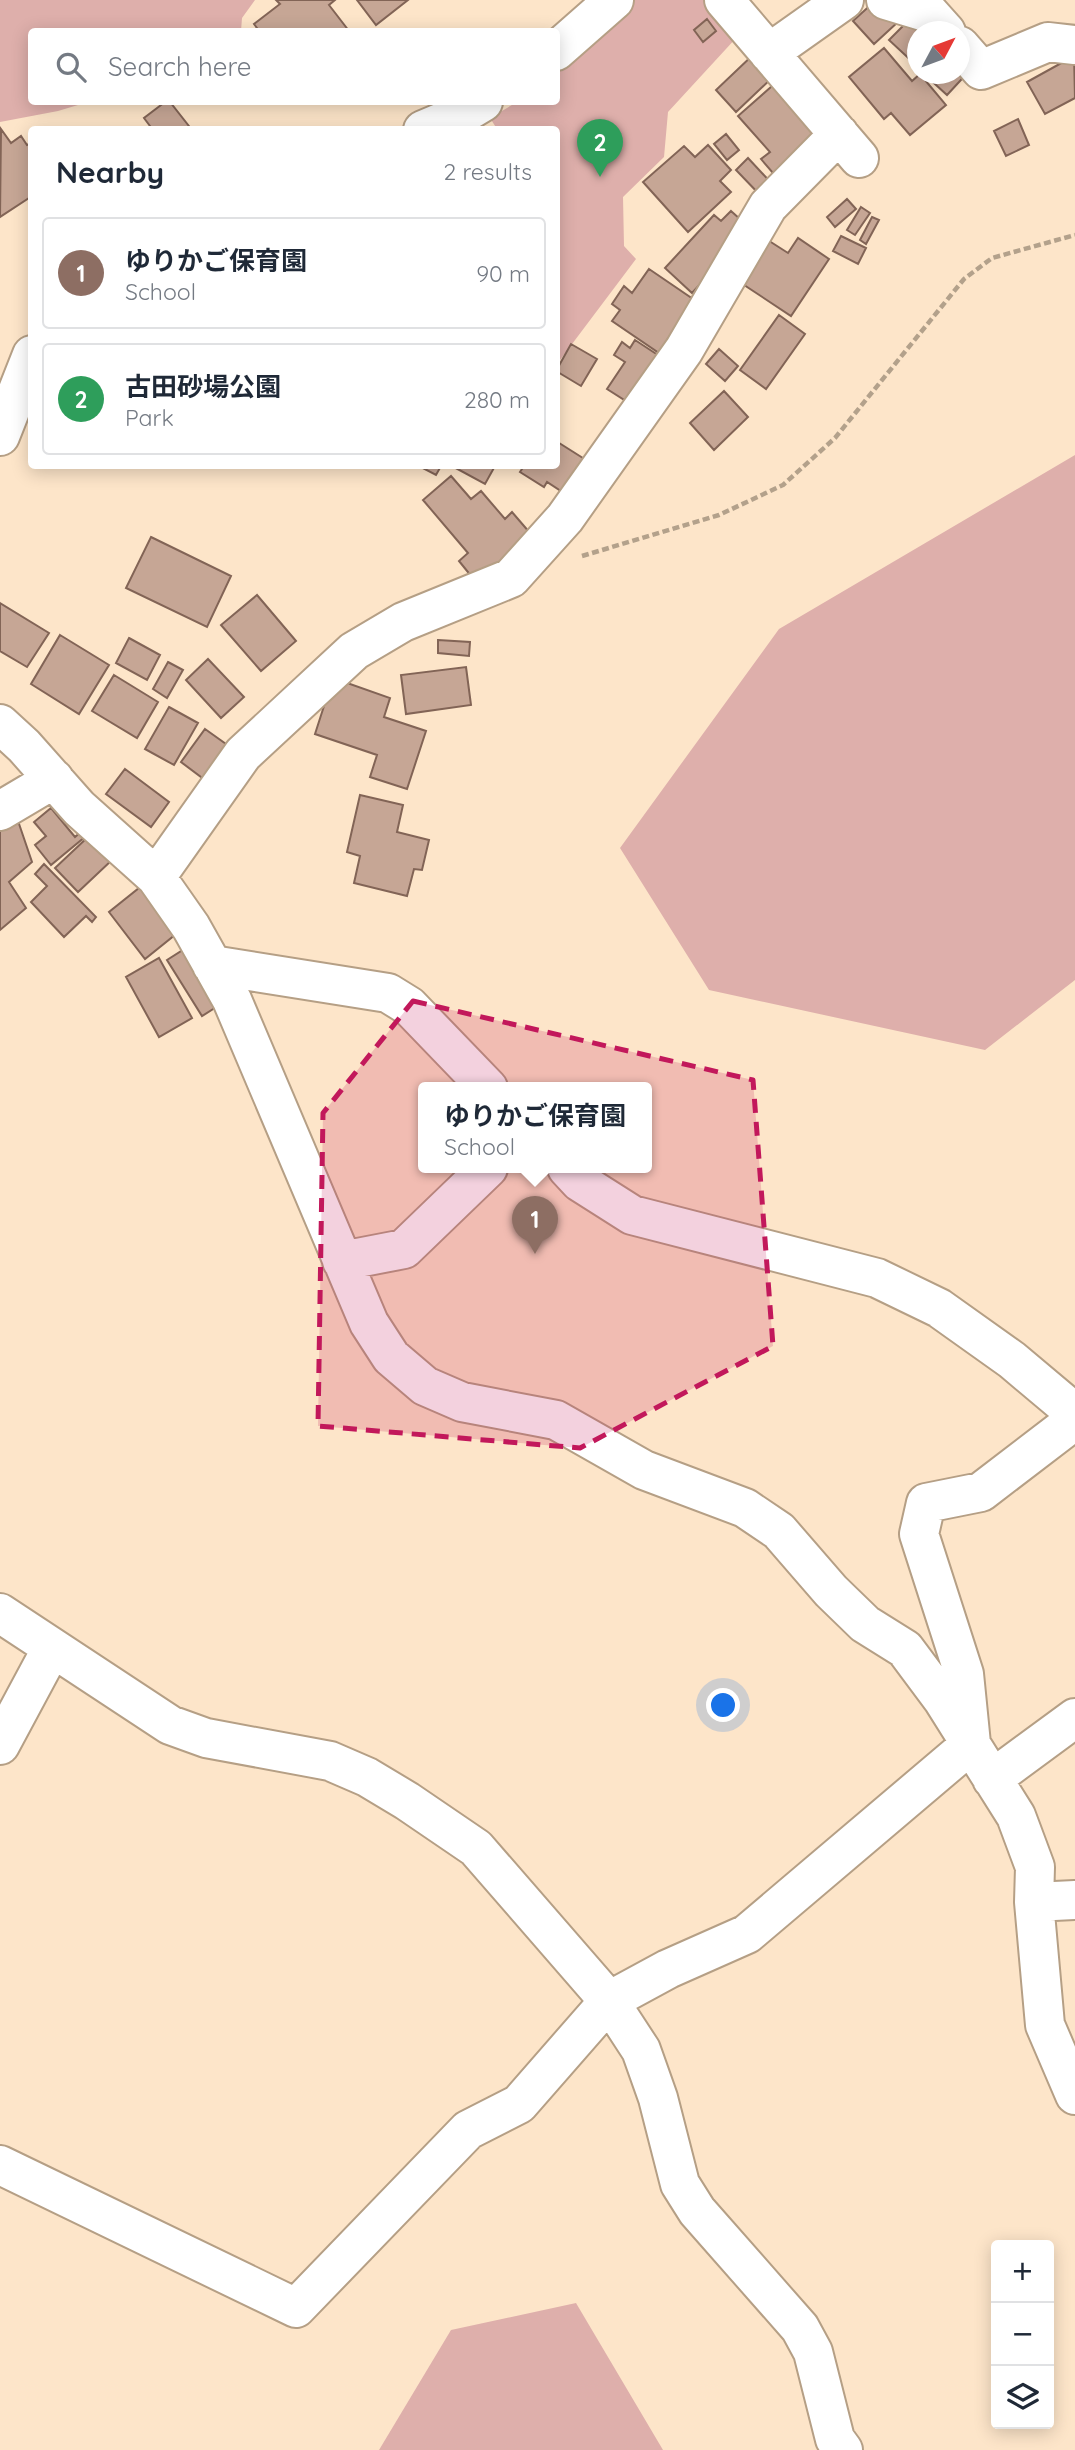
<!DOCTYPE html>
<meta charset="utf-8">
<style>
:root{--surface:#fff;--page:#f2f2f3;--text:#1f2937;--muted:#747a83;--line:#e0e1e3;--accent:#8b45b9}
body{margin:0;font-family:Quicksand,"Noto Sans JP",sans-serif;background:var(--page);color:var(--text)}
.controls{position:absolute;right:21px;bottom:21px;display:grid;overflow:hidden;border-radius:7px;box-shadow:0 4px 18px #0003}
.controls button{width:63px;height:63px;display:grid;place-items:center;padding:0;border:0;border-bottom:2px solid var(--line);background:var(--surface);color:var(--text);font:35px sans-serif}
.compass{position:absolute;left:907px;top:21px;width:63px;height:63px;border-radius:50%;background:var(--surface);box-shadow:0 4px 18px #0003;rotate:49deg}
.you{position:absolute;left:724px;top:1706px;width:24px;height:24px;margin:-18px;border:5px solid #fff;border-radius:50%;background:#1a73e8;box-shadow:0 0 0 10px #1a73e833}
.badge{display:grid;place-items:center;width:46px;height:46px;border-radius:50%;background:var(--accent);color:#fff;font-size:23px;font-weight:700}
.pin{position:absolute;translate:-50% -58px;filter:drop-shadow(0 2px 4px #0008)}
.pin::after{content:'';position:absolute;top:37px;width:24px;height:21px;background:inherit;clip-path:polygon(0 0,100% 0,50% 100%)}
.popup{position:absolute;left:418px;top:1082px;width:234px;height:91px;box-sizing:border-box;display:grid;place-content:center;border-radius:7px;background:var(--surface);filter:drop-shadow(0 2px 5px #0005);font-size:23px;white-space:nowrap;color:var(--muted)}
.popup b{font-size:26px;color:var(--text)}
.popup::after{content:'';position:absolute;left:50%;top:100%;margin-left:-14px;border:14px solid transparent;border-top-color:var(--surface)}
.list{margin:0;padding:0;list-style:none}
h2{display:flex;justify-content:space-between;align-items:center;height:91px;margin:0;padding:0 28px;font-size:30px}
h2 small{font-size:23px;font-weight:400;color:var(--muted)}
.list li{display:grid;grid-template-columns:46px 1fr auto;gap:21px;align-items:center;box-sizing:border-box;height:112px;margin:0 14px 14px;padding:0 14px;border:2px solid var(--line);border-radius:7px}
.list b{display:block;font-size:26px;white-space:nowrap}
.list p{margin:0;font-size:23px;white-space:nowrap;color:var(--muted)}
.list em{font-size:23px;font-style:normal;color:var(--muted)}
.icon{flex:none;width:38px;height:38px;fill:none;stroke:currentColor;stroke-width:2;stroke-linecap:round;stroke-linejoin:round}
.map{position:relative;flex:none;width:1075px;height:2450px;overflow:hidden}
.search{position:absolute;background:var(--surface);box-shadow:0 4px 18px #0003;left:28px;top:28px;width:532px;height:77px;display:flex;align-items:center;gap:18px;box-sizing:border-box;padding:0 24px;border-radius:7px;color:var(--muted);font-size:26px}
.panel{position:absolute;background:var(--surface);box-shadow:0 4px 18px #0003;left:28px;top:126px;width:532px;height:343px;border-radius:7px}
.map>svg:first-child{display:block}
.green{fill:#deafab}
.building{fill:#c6a695;stroke:#826456;stroke-width:2}
.lines{fill:none;stroke-linecap:round;stroke-linejoin:round}
.minor-casing{stroke:#b59f85;stroke-width:42}
.path{stroke:#b3a18b;stroke-width:4.5;stroke-dasharray:7 3.5;stroke-linecap:butt}
.minor{stroke:#fff;stroke-width:38}
.marked{fill:#c2185b;fill-opacity:0.2;stroke:#c2185b;stroke-width:5;stroke-dasharray:14 9;stroke-linejoin:round}
</style>
<div class="map">
<svg width="1075" height="2450" viewBox="0 0 1075 2450">
<rect width="100%" height="100%" fill="#fde5c9"/>
<!-- green -->
<path class="green" d="M 0,0 L 255,0 L 242,18 L 241,31 L 32,32 L 32,102 L 88,102 L 58,111 L 0,122 Z
M 628,0 L 707,0 L 737,37 L 668,112 L 664,157 L 623,197 L 624,246 L 636,259 L 557,364 L 556,130 L 497,129 L 490,118 L 517,102 L 556,102 L 557,65 Z
M 1075,455 L 1075,980 L 985,1050 L 709,990 L 620,848 L 779,629 Z
M 576,2303 L 663,2450 L 379,2450 L 451,2330 Z"/>
<!-- building -->
<path class="building" d="M 276,0 L 335,0 L 329,5 L 349,31 L 260,32 L 254,24 L 280,4 Z
M 357,0 L 408,0 L 376,25 Z
M 876,0 L 899,21 L 874,44 L 853,21 Z
M 915,14 L 934,32 L 918,32 L 918,67 L 889,40 Z
M 707,19 L 716,31 L 703,42 L 694,30 Z
M 884,48 L 912,81 L 920,74 L 946,105 L 910,135 L 891,113 L 884,119 L 849,77 Z
M 755,53 L 775,75 L 736,112 L 716,90 Z
M 1074,56 L 1075,98 L 1045,114 L 1027,82 Z
M 972,68 L 947,95 L 924,74 L 960,74 Z
M 780,79 L 823,142 L 779,180 L 761,159 L 770,152 L 738,116 Z
M 165,102 L 170,102 L 192,130 L 153,130 L 144,118 Z
M 1018,119 L 1029,145 L 1006,156 L 994,131 Z
M 1,129 L 11,143 L 21,136 L 27,145 L 32,143 L 32,196 L 0,217 Z
M 726,134 L 739,150 L 727,160 L 714,144 Z
M 708,145 L 731,170 L 720,181 L 731,192 L 688,232 L 643,182 L 684,146 L 695,157 Z
M 748,158 L 774,186 L 762,197 L 736,170 Z
M 847,199 L 856,209 L 835,227 L 827,217 Z
M 861,207 L 870,213 L 855,235 L 847,230 Z
M 731,211 L 751,229 L 692,293 L 665,268 L 714,215 L 721,221 Z
M 872,217 L 879,220 L 866,244 L 860,240 Z
M 841,236 L 866,248 L 858,264 L 833,251 Z
M 763,237 L 788,253 L 798,238 L 829,259 L 791,316 L 735,279 Z
M 649,269 L 693,299 L 659,353 L 612,321 L 620,310 L 612,304 L 624,286 L 632,293 Z
M 779,315 L 805,334 L 766,389 L 740,370 Z
M 635,340 L 667,361 L 637,408 L 607,389 L 625,362 L 614,355 L 622,342 L 630,348 Z
M 571,344 L 597,359 L 581,386 L 556,371 Z
M 719,349 L 738,366 L 725,381 L 706,364 Z
M 724,391 L 748,417 L 714,450 L 690,423 Z
M 556,441 L 586,460 L 564,493 L 547,482 L 544,487 L 520,472 L 524,466 L 556,466 Z
M 419,466 L 441,466 L 436,475 Z
M 452,466 L 495,466 L 485,484 Z
M 451,476 L 471,499 L 481,491 L 505,519 L 512,512 L 536,540 L 480,587 L 459,561 L 468,553 L 423,500 Z
M 151,537 L 231,576 L 207,627 L 126,588 Z
M 257,595 L 296,641 L 261,671 L 221,625 Z
M 0,603 L 49,633 L 27,667 L 0,651 Z
M 60,635 L 109,665 L 79,714 L 31,684 Z
M 129,638 L 160,655 L 147,680 L 116,663 Z
M 438,640 L 470,642 L 469,656 L 438,653 Z
M 208,659 L 244,697 L 221,718 L 186,680 Z
M 168,662 L 183,670 L 167,698 L 153,689 Z
M 466,667 L 471,705 L 406,714 L 401,675 Z
M 114,675 L 158,702 L 137,738 L 92,711 Z
M 333,678 L 390,698 L 384,717 L 426,731 L 407,789 L 370,777 L 377,755 L 315,734 Z
M 169,707 L 198,723 L 174,765 L 145,749 Z
M 205,729 L 233,749 L 209,783 L 181,762 Z
M 125,769 L 169,802 L 151,827 L 106,794 Z
M 360,795 L 403,805 L 397,832 L 429,840 L 422,870 L 414,869 L 407,896 L 354,883 L 360,856 L 347,852 Z
M 51,808 L 75,837 L 82,831 L 86,836 L 51,865 L 35,845 L 46,836 L 34,822 Z
M 16,815 L 32,862 L 9,882 L 26,908 L 0,930 L 0,824 Z
M 89,836 L 112,860 L 78,892 L 55,868 Z
M 44,864 L 96,917 L 92,922 L 86,916 L 64,937 L 31,902 L 47,886 L 35,874 Z
M 144,884 L 181,930 L 145,959 L 109,912 Z
M 186,948 L 221,1004 L 202,1016 L 167,960 Z
M 159,958 L 192,1018 L 159,1037 L 126,977 Z"/>
<g class="lines">
<!-- minor casing -->
<g class="minor-casing">
<path id="minor" d="M 724,0 L 859,158
M 886,0 L 929,13 L 946,32
M 960,46 L 981,70 L 1048,42 L 1075,45
M 556,51 L 614,0
M 769,53 L 844,0
M 423,130 L 468,111 L 483,102
M 0,436 L 32,355
M 0,724 L 24,746 L 79,808 L 156,877 L 191,927 L 232,1000 L 369,1323 L 391,1357 L 425,1386 L 462,1402 L 556,1420 L 644,1470 L 745,1508 L 779,1531 L 831,1591 L 865,1624 L 905,1649 L 943,1700 L 1016,1816 L 1035,1867 L 1034,1902 L 1045,2025 L 1075,2095
M 0,811 L 54,779
M 156,877 L 243,754 L 354,651 L 403,622 L 511,578 L 565,518 L 684,350 L 768,206 L 839,134
M 212,965 L 388,993 L 409,1006 L 488,1088
M 567,1168 L 580,1182 L 632,1215 L 877,1278 L 939,1308 L 1012,1360 L 1075,1413
M 342,1261 L 404,1249 L 488,1168
M 0,1613 L 170,1725 L 206,1738 L 330,1761 L 367,1777 L 407,1801 L 476,1848 L 609,2001 L 641,2050 L 658,2098 L 680,2184 L 697,2211 L 800,2328 L 813,2352 L 835,2439 L 843,2450
M 0,1745 L 52,1648
M 992,1779 L 1075,1718
M 1034,1902 L 1075,1900
M 0,2165 L 296,2308 L 468,2130 L 519,2104 L 609,2001 L 668,1969 L 747,1934 L 971,1744 L 964,1674 L 919,1534 L 926,1503 L 981,1492 L 1075,1420"/>
</g>
<!-- path -->
<path class="path" d="M 582,556 L 719,515 L 783,485 L 835,438 L 964,279 L 992,258 L 1075,235"/>
<!-- minor -->
<use href="#minor" class="minor"/>
</g>
<!-- marked area -->
<path class="marked" d="M 413,1001 L 753,1080 L 773,1346 L 580,1448 L 318,1426 L 323,1113 Z"/>
</svg>
<div class="controls">
<button>+</button>
<button>−</button>
<button><svg class="icon" aria-label="layers" viewBox="0 0 24 24"><path d="M12 4l9 5-9 5-9-5zM3 14l9 5 9-5"/></svg></button>
</div>
<svg class="compass" viewBox="-18 -18 36 36"><path d="M0-13l5 13h-10z" fill="#e53935"/><path d="M0 13l5-13h-10z" fill="#747a83"/></svg>
<div class="you"></div>
<div class="pin badge" style="left:535px;top:1254px;background:#8d6e63">1</div>
<div class="popup"><b>ゆりかご保育園</b>School</div>
<div class="pin badge" style="left:600px;top:177px;background:#2e9e5b">2</div>
<div class="search"><svg class="icon" aria-label="search" viewBox="0 0 24 24"><circle cx="10" cy="10" r="6"/><path d="M15 15l6 6"/></svg>Search here</div>
<section class="panel">
<h2>Nearby<small>2 results</small></h2>
<ul class="list">
<li><span class="badge" style="background:#8d6e63">1</span><div><b>ゆりかご保育園</b><p>School</p></div><em>90 m</em></li>
<li><span class="badge" style="background:#2e9e5b">2</span><div><b>古田砂場公園</b><p>Park</p></div><em>280 m</em></li>
</ul>
</section>
</div>
